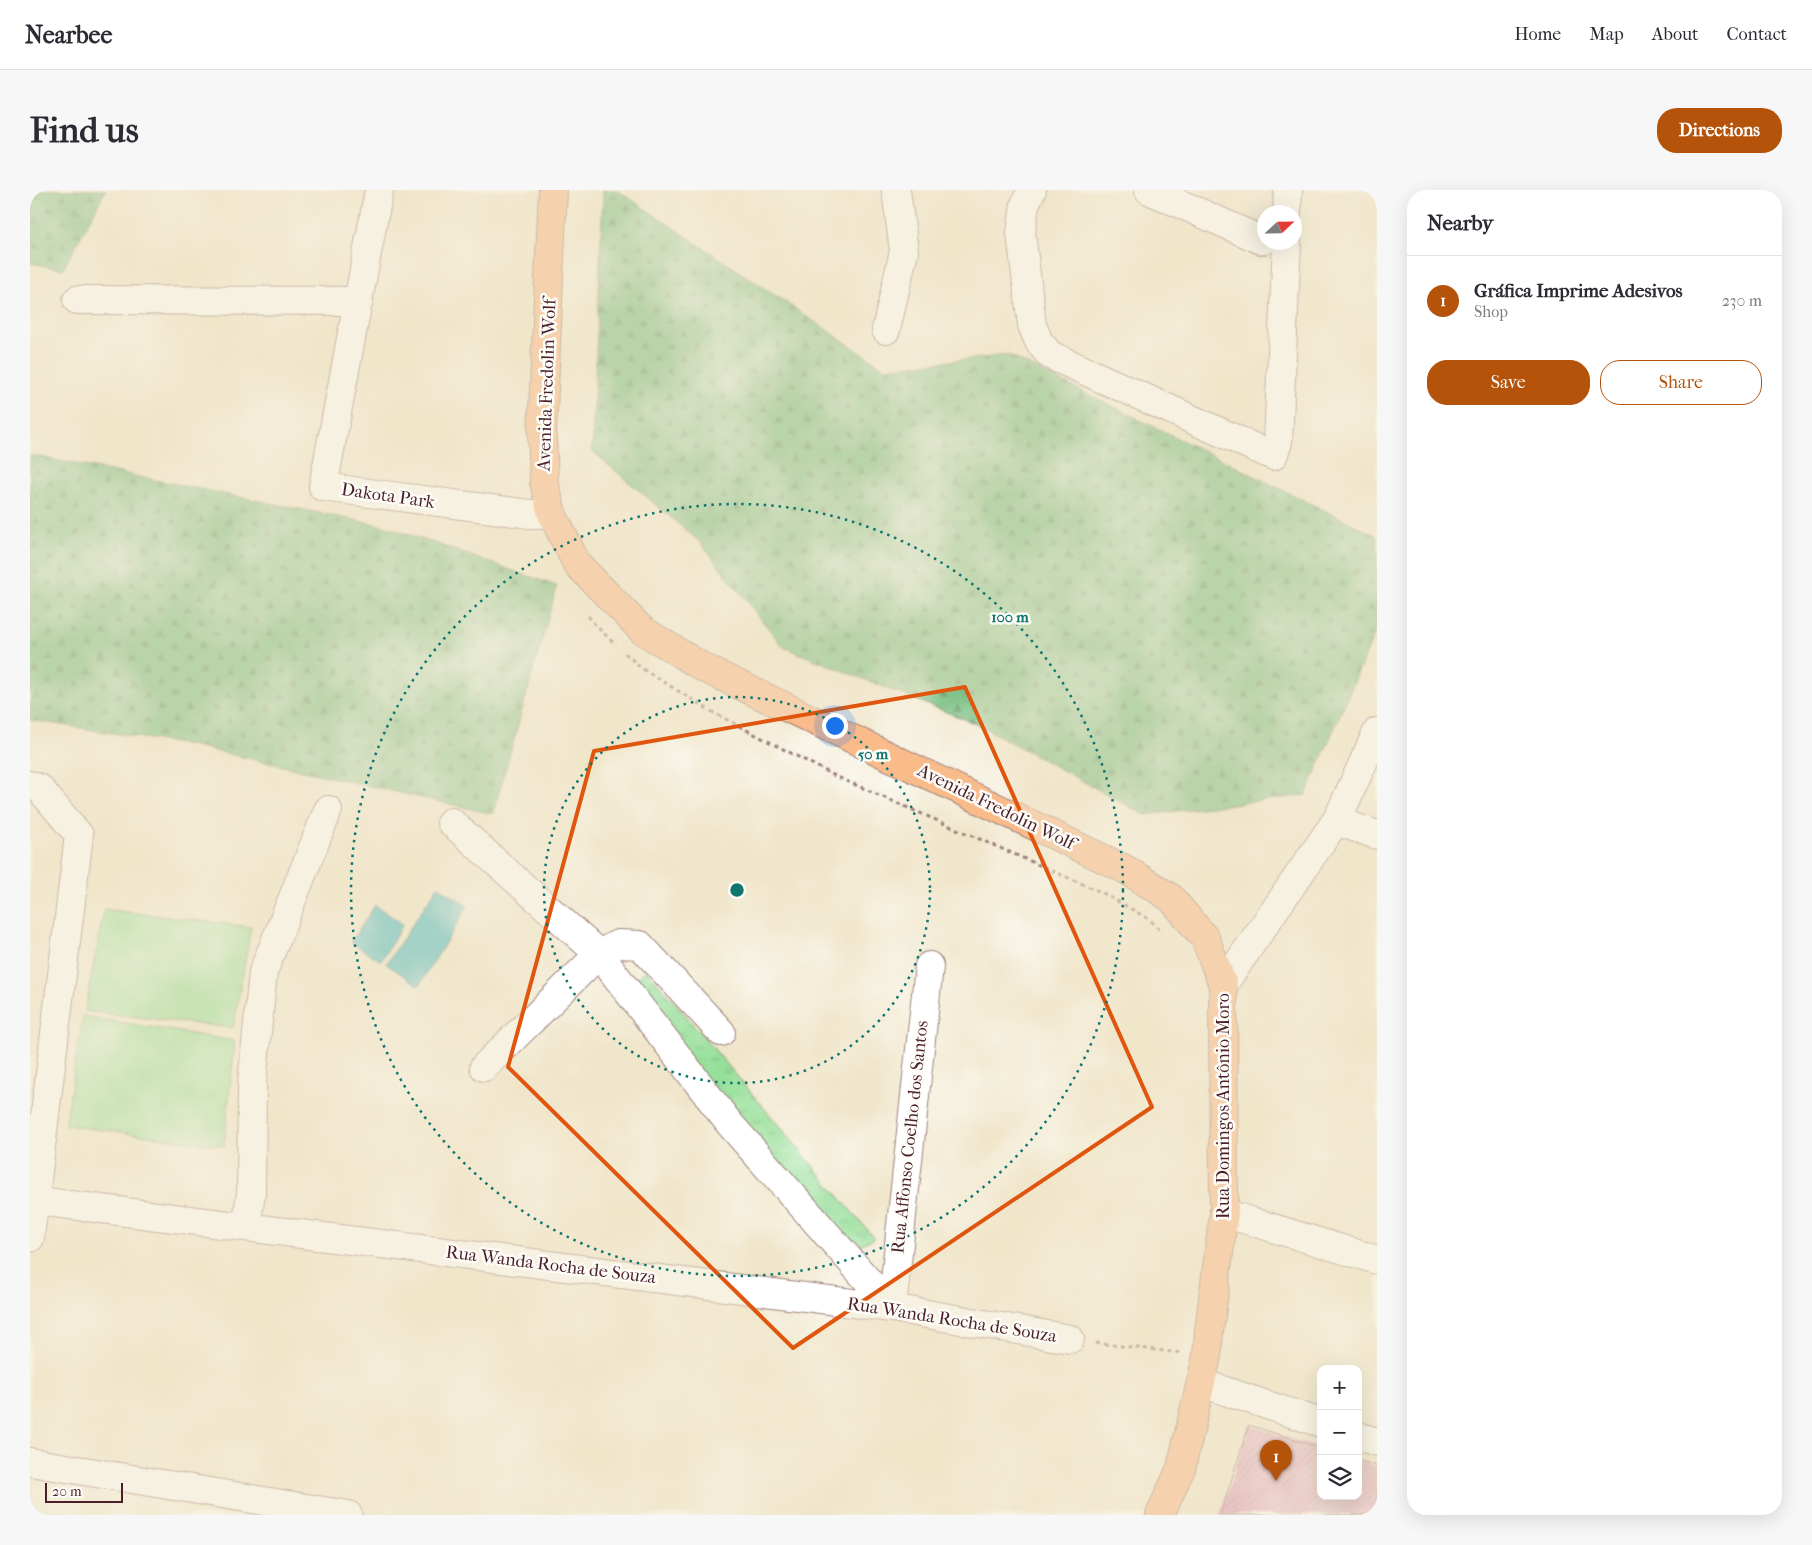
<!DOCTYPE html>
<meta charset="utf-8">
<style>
:root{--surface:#fff;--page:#f7f7f7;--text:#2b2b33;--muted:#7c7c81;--line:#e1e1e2;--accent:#b45309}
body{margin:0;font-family:"IM FELL French Canon",serif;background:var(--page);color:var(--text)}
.controls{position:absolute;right:15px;bottom:15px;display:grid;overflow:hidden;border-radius:10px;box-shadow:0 5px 20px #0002}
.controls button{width:45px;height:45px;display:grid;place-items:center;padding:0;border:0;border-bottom:1px solid var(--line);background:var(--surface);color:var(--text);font:25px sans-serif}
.compass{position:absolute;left:1227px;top:15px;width:45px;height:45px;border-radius:50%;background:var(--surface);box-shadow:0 5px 20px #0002;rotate:68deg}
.scale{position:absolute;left:15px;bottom:12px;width:78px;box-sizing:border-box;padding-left:5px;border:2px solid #4a1f2b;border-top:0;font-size:14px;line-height:18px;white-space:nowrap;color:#4a1f2b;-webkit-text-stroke:4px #fdfcf7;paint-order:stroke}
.you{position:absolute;left:804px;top:535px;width:18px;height:18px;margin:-12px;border:4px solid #fff;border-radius:50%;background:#1a73e8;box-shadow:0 0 0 8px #1a73e833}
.badge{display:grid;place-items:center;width:32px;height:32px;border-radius:50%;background:var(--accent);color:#fff;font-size:16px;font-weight:700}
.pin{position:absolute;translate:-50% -41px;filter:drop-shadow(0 1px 2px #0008)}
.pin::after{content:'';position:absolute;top:26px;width:18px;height:15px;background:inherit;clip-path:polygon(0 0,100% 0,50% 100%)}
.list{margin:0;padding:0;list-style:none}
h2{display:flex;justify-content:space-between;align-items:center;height:65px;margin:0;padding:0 20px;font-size:21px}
h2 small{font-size:16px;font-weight:400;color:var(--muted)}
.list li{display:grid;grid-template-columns:32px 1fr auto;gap:15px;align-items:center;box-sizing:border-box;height:90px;padding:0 20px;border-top:1px solid var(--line)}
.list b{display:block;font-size:19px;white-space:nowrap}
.list p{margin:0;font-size:16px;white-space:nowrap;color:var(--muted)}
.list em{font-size:16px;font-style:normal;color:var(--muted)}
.actions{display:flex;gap:10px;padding:15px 20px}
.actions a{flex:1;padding:11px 0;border:1px solid var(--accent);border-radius:20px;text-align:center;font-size:18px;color:var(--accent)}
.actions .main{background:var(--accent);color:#fff}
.icon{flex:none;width:28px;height:28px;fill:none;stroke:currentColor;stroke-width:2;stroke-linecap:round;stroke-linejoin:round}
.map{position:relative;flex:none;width:1347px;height:1325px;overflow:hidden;border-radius:20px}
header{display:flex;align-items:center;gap:30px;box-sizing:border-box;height:70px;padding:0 25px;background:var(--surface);border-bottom:1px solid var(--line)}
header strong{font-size:24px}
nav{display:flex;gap:28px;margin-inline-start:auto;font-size:18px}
.intro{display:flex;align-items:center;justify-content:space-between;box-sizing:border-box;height:120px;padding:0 30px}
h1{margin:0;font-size:35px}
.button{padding:12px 22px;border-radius:20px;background:var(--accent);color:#fff;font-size:18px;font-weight:700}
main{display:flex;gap:30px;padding:0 30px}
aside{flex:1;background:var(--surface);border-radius:20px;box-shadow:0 5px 20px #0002}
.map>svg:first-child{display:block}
.grass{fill:#96df9a;stroke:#707f62}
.forest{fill:url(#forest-firs);stroke:#616e56}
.park{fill:url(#park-tufts);stroke:#707f62}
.water{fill:#4bbac1;stroke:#4a6c76}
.building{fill:url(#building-hatch)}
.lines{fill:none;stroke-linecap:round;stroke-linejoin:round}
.minor-casing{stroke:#9d827b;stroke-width:30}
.major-casing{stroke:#9d827b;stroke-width:30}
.path{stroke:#9d827b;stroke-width:3;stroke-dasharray:4 4;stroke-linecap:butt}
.minor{stroke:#fff;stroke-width:28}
.major{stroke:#fabb8b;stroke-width:28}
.marked{fill:none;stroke:#e0560e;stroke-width:4;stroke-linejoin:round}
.ring{fill:none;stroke:#0f766e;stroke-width:2.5;stroke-dasharray:2.5 5}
.labels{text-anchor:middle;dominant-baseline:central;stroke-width:5;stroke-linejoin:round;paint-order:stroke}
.street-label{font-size:18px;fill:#4a1f2b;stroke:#fdfcf7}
.centre{fill:#0f766e;stroke:#fdfcf7;stroke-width:2.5}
.ring-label{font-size:15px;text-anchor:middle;font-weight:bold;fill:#0f766e;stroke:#fdfcf7;stroke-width:5;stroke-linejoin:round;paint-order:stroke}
</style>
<header>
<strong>Nearbee</strong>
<nav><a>Home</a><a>Map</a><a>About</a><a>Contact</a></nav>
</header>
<div class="intro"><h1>Find us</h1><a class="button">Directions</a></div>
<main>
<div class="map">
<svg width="1347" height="1325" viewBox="0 0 1347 1325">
<defs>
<pattern id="forest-firs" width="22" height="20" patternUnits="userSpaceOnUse" patternTransform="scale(1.25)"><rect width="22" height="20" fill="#78be82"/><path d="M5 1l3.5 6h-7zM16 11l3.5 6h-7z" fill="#649a6b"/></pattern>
<pattern id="park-tufts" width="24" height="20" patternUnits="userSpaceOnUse" patternTransform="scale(1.25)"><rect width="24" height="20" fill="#96df9a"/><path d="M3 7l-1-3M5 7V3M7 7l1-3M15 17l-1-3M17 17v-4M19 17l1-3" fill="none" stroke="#83bf85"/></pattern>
<pattern id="building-hatch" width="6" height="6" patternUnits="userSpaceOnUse" patternTransform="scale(1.25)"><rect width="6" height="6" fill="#e39ebb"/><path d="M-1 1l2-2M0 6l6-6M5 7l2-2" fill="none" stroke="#ba8098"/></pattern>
</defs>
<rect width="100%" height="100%" fill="#fdfcf7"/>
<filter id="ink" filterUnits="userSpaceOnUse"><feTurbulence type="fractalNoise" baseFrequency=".02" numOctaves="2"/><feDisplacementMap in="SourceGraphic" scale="10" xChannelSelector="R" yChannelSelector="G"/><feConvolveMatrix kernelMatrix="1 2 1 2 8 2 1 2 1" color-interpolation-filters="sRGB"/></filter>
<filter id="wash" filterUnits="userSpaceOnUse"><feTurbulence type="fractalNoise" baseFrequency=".0096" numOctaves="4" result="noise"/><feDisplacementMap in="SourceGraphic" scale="20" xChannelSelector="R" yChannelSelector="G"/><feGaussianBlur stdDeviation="1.12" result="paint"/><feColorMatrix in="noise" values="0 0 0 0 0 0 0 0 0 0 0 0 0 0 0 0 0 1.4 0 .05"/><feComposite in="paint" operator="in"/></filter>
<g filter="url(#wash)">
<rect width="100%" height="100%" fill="#f0e6cb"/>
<!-- grass -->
<path class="grass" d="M 74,719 L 221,737 L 203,838 L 55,821 Z
M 53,826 L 205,851 L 194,956 L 35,935 Z"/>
<!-- forest -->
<path class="forest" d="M 0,0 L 76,0 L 33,79 L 0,73 Z
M 573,0 L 587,0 L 854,178 L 978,165 L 1347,346 L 1347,438 L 1276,605 L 1115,625 L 949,535 L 753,457 L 670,352 L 562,261 Z
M 0,265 L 355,336 L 527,396 L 463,624 L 164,556 L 0,530 Z"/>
<!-- park -->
<path class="park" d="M 617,780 L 844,1048 L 818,1061 L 597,795 Z"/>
<!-- water -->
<path class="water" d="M 408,696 L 438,716 L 389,796 L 356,774 Z
M 345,715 L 373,734 L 351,771 L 321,752 Z"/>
<g id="blocks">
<!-- building -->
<path class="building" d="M 1219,1235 L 1291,1258 L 1291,1306 L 1328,1306 L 1328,1270 L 1347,1276 L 1347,1325 L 1190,1325 Z"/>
</g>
</g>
<g filter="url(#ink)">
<use href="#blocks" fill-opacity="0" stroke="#9d827b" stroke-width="1"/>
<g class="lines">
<!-- minor casing -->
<g class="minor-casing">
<path id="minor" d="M 349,0 L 293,297 L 500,324 L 522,324
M 1002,0 L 995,14 L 991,43 L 1002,135 L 1009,152 L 1020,165 L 1243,266 L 1248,252 L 1257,52
M 1119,0 L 1231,50 L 1234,50
M 1257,22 L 1258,0
M 47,110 L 329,111
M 856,140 L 874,61 L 866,0
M 0,595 L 9,598 L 49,645 L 0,1048
M 1306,631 L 1347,645
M 421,632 L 569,764 L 699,933 L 862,1118
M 1193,795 L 1308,628 L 1347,542
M 454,877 L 569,764 L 588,754 L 610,755 L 691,842
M 0,1010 L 862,1118 L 1040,1149
M 1194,1023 L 1347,1070
M 216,1037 L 221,1004 L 222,894 L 233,782 L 298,620
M 862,1118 L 899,776
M 1171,1193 L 1291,1233
M 1328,1246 L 1347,1252
M 0,1272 L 318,1325"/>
</g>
<!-- major casing -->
<g class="major-casing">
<path id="major" d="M 523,0 L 512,243 L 514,292 L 522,324 L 547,374 L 612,440 L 674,478 L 1095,679 L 1141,708 L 1175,748 L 1193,795 L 1194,1023 L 1179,1141 L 1177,1166 L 1151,1278 L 1130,1325"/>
</g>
<!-- path -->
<path class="path" d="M 558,426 L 566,436 L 586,455
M 595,463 L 611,478 L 684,523 L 805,586 L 1071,702 L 1119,729 L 1131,741
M 1066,1153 L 1151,1163"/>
<!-- minor -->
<use href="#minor" class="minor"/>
<!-- major -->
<use href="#major" class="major"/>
</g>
</g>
<!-- marked area -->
<path d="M0 0H1347V1325H0ZM 935,497 L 1122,917 L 763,1158 L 478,877 L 564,561 Z" fill="#f0e6cb" fill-opacity=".55" fill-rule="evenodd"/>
<path class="marked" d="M 935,497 L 1122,917 L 763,1158 L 478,877 L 564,561 Z"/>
<!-- distance rings -->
<g class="ring">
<circle cx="707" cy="700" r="193"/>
<circle cx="707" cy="700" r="386"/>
</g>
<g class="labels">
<!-- street labels -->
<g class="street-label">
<text transform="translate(517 195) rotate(-88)">Avenida Fredolin Wolf</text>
<text transform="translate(358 306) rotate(8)">Dakota Park</text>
<text transform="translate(966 617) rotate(26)">Avenida Fredolin Wolf</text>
<text transform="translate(1193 916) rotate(-90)">Rua Domingos Antônio Moro</text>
<text transform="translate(880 947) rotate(-84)">Rua Affonso Coelho dos Santos</text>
<text transform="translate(521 1075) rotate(7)">Rua Wanda Rocha de Souza</text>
<text transform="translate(922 1130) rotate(9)">Rua Wanda Rocha de Souza</text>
</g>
</g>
<circle cx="707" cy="700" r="8" class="centre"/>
<g class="ring-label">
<text x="980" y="432">100 m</text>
<text x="843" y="569">50 m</text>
</g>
</svg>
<div class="controls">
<button>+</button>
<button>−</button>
<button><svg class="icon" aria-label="layers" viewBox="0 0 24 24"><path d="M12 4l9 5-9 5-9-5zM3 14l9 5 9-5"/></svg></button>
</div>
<svg class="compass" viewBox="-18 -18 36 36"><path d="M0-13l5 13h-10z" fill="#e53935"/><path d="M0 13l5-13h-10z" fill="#7c7c81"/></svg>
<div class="scale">20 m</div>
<div class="you"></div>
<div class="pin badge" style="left:1246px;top:1291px">1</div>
</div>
<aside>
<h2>Nearby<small></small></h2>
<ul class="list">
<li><span class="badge">1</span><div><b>Gráfica Imprime Adesivos</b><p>Shop</p></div><em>230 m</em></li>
</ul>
<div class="actions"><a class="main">Save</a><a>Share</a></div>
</aside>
</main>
